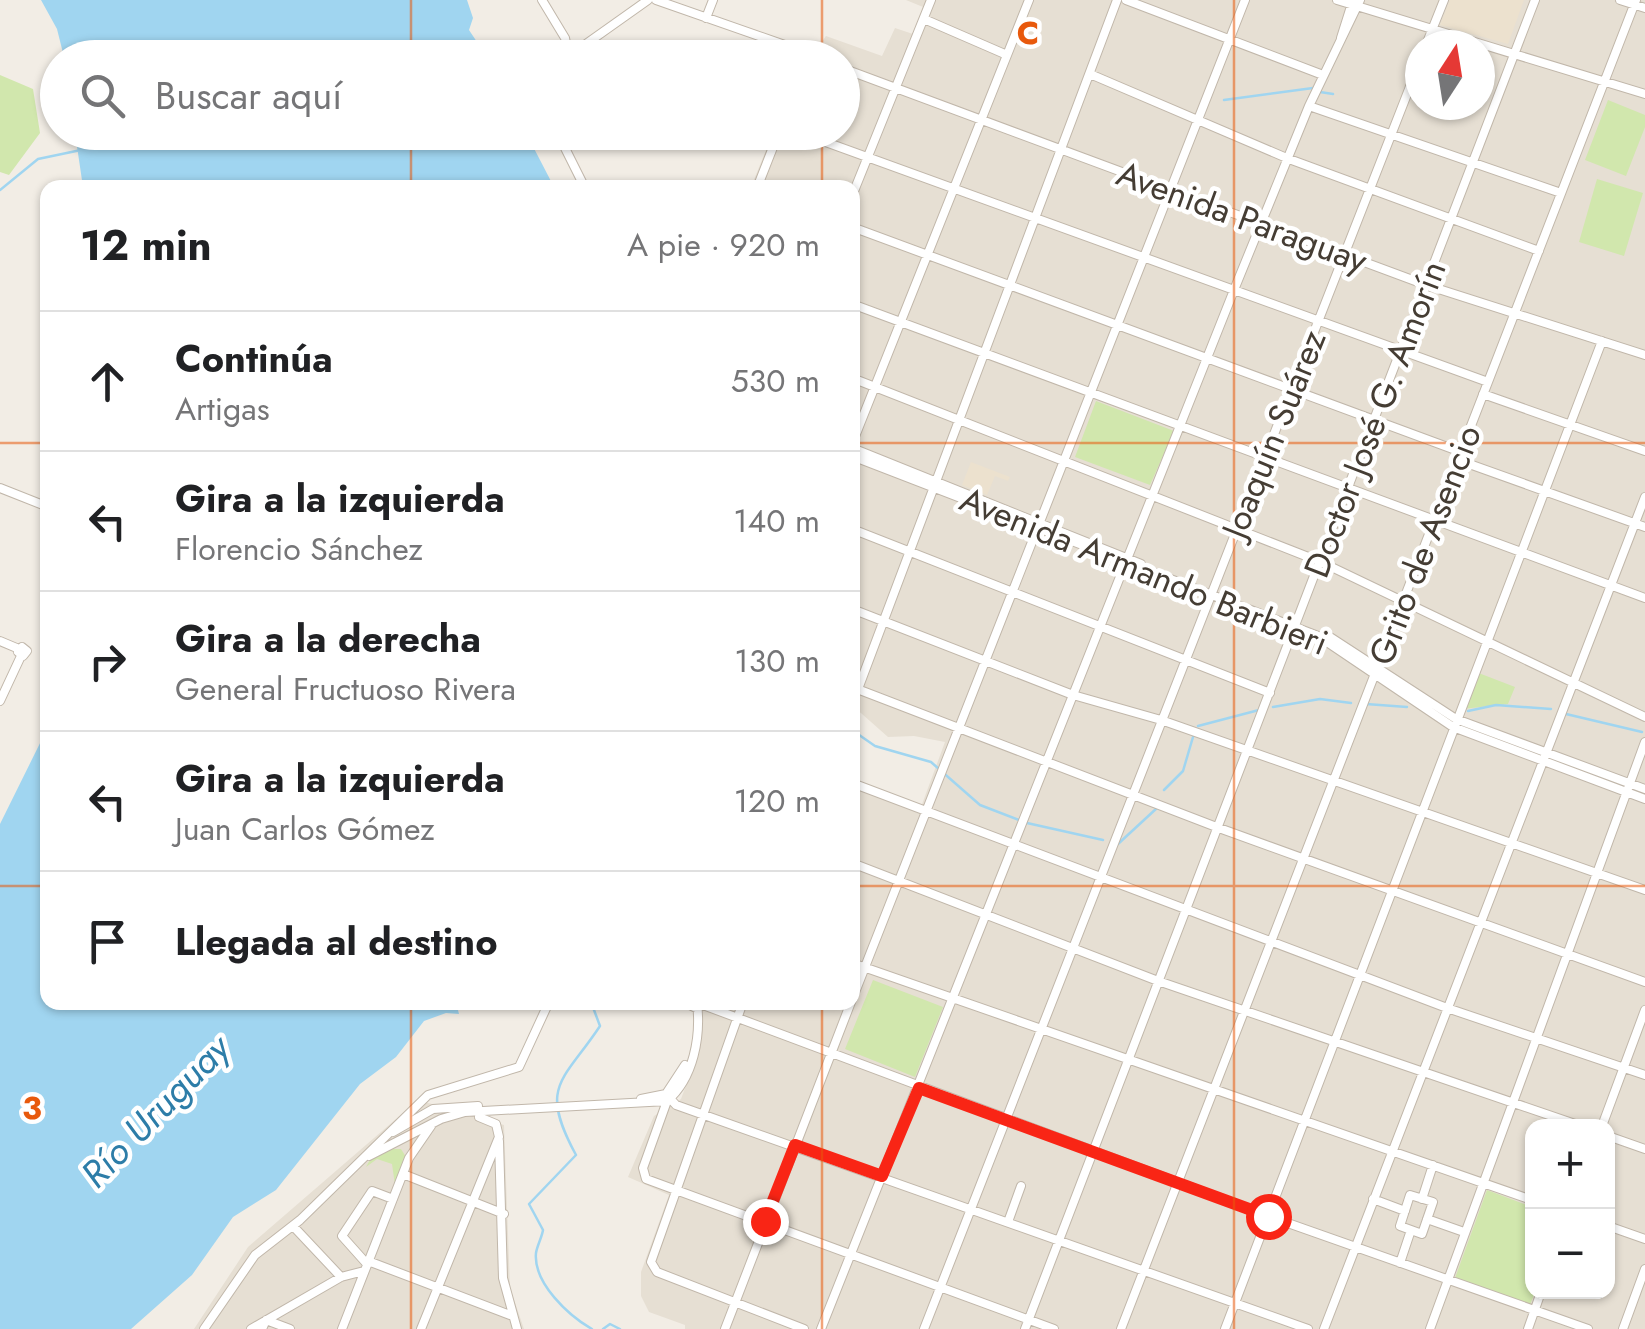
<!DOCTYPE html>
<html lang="es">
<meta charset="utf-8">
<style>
:root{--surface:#fff;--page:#f2f2f2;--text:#202124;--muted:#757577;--line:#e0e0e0}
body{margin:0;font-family:Jost,sans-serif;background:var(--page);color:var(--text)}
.controls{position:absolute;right:30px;bottom:30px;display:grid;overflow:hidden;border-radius:20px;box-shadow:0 2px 8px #0004}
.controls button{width:90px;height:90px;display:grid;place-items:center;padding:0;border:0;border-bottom:2px solid var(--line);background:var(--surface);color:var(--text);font:50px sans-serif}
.compass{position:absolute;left:1405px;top:30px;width:90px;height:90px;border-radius:50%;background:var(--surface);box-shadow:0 2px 8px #0004;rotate:12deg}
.stop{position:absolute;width:30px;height:30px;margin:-22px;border:8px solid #f92515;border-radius:50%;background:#fff}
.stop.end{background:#f92515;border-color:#fff;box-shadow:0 2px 10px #0008}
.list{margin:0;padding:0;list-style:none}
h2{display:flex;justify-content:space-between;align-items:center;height:130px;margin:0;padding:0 40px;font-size:42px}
h2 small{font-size:32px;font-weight:400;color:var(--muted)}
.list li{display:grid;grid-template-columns:65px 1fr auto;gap:30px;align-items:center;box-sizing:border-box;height:140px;padding:0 40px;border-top:2px solid var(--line)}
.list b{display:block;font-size:38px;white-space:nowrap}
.list p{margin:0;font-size:32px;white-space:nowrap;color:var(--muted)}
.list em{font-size:32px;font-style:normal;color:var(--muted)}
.icon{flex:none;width:55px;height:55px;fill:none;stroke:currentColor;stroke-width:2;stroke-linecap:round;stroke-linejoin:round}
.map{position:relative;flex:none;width:1645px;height:1329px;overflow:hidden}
.search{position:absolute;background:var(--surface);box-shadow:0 2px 8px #0004;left:40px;top:40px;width:820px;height:110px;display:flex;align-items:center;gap:25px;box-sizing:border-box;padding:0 35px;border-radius:55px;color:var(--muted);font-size:38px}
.panel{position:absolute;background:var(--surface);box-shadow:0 2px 8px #0004;left:40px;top:180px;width:820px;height:830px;border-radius:20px}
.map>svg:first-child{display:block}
.residential{fill:#e6dfd3;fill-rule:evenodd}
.education{fill:#ece1ce}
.green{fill:#d1e7ad}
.water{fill:#a0d5f0}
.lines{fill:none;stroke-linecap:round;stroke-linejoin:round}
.stream{stroke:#a0d5f0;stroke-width:2.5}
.minor-casing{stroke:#c1b7aa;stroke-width:10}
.minor{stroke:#fff;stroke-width:8}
.route{stroke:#f92515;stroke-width:12}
.grid{fill:none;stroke:#e8590c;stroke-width:2.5;stroke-opacity:0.55}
.labels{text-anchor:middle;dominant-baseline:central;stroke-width:9;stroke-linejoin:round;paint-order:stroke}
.street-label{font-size:35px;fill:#453d34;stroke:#fff}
.water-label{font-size:38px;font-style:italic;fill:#2d7da8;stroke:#fff}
.grid-label{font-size:32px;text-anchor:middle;font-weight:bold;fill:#e8590c;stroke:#fff;stroke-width:9;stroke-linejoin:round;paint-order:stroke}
</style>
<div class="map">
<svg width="1645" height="1329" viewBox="0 0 1645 1329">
<rect width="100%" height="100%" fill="#f2ede5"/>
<!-- residential -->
<path class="residential" d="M 906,0 L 1645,0 L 1645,1329 L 685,1329 L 685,1325 L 649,1312 L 641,1296 L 641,1272 L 669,1195 L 628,1177 L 654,1116 L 681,1099 L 701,1045 L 703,1003 L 852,1002 L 853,779 L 921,807 L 945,742 L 914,736 L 888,737 L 853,706 L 852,188 L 751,187 L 773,133 L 842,132 L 842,58 L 811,57 L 826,36 L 882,56 L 895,28 L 913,34 L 923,7 ZM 1420,45 L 1480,45 L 1480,105 L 1420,105 ZM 1532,1126 L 1608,1126 L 1608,1292 L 1532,1292 Z
M 418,1100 L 504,1125 L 510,1288 L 524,1329 L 194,1329 L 248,1247 Z"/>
<!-- education -->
<path class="education" d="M 1450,0 L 1524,0 L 1508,44 L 1440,25 Z
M 971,462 L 1010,477 L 1008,481 L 995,476 L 987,495 L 962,485 Z"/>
<!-- green -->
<path class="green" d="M 0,75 L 33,89 L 40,133 L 9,175 L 0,172 Z
M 1608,100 L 1645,115 L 1645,127 L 1626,176 L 1585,160 Z
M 1597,179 L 1643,193 L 1624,256 L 1579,242 Z
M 1096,401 L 1174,431 L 1150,485 L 1075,457 Z
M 1476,672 L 1515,687 L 1508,704 L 1462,709 Z
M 873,980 L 943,1007 L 915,1077 L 845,1049 Z
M 391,1149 L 401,1149 L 406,1157 L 395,1185 L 392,1164 L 377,1159 L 366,1167 L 372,1156 Z
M 1487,1190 L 1532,1207 L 1535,1292 L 1530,1305 L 1455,1278 Z"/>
<!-- water -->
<path class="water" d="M 41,0 L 467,0 L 473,18 L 469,30 L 487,57 L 64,57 L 57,29 Z
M 75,133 L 526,133 L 554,187 L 83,187 Z
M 47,729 L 48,1002 L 456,1002 L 459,1014 L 446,1013 L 424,1021 L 396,1057 L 360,1084 L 276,1190 L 233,1217 L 192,1275 L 131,1329 L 0,1329 L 0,824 Z"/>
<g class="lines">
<!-- stream -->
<path class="stream" d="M 1320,92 L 1333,94
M 1224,100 L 1313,88
M 0,190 L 38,159 L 81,150
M 1366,704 L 1407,707
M 1273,707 L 1320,699 L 1351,703
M 1468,711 L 1496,705 L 1551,709
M 1566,714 L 1642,732
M 1198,726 L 1259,710
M 852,730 L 875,746 L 931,762 L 980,805 L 1019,820
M 1164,790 L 1183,771 L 1193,737
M 1027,823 L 1103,840
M 1118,844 L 1157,808
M 591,1002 L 600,1026 C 563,1082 538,1085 576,1155 L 529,1204 L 543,1230 C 542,1237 537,1246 536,1253 C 533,1283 569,1316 592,1329
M 603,1329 L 610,1324 L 620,1329"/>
<!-- minor casing -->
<g class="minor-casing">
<path id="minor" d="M 542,0 L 565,38 L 569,58
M 656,0 L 802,51
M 1126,0 L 1323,75
M 1337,0 L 1645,94
M 1620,0 L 1645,8
M 706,18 L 713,0
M 924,19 L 1007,55
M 1341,38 L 1353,0
M 1426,45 L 1444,0
M 569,56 L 648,0
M 791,58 L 802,51 L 810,58
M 842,68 L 1426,285 L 1645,355
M 1090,74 L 1289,159 L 1539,251
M 1309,106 L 1561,193
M 557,132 L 585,188
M 798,132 L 1488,382
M 757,188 L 779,132
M 852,196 L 931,0
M 852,227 L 1461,452
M 852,304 L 1645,598
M 852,378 L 1321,562 L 1645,717
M 1483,394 L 1645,451
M 852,444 L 1029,0
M 852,448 L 1141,564
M 852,456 L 1318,636 L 1453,727 L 1645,799
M 1458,460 L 1645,527
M 0,488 L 48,507
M 852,529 L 1270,693
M 852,609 L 1073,695 L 1161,720 L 1645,890
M 1327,635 L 1456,719 L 1645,789
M 0,641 L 19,649
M 22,647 L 27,651 L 23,656 L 18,652 Z
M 852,687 L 1219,828 L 1645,982
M 858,689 L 1117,0
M 0,701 L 21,656
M 852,783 L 1447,1008 L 1645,1075
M 852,863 L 1158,981 L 1581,1126
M 852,963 L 1532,1200
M 852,1000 L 1245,0
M 683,1002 L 698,1009
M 695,1002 L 1268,1216 L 1588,1329
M 743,1002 L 651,1262 L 657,1272 L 804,1329
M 666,1094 L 676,1105 L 1308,1329
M 641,1099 L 666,1094 L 685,1065
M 667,1101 L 643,1168 L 646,1179 L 1054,1329
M 1602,1126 L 1645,1010
M 393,1132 L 433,1109 L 478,1106
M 1608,1136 L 1645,1149
M 499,1141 L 503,1278 L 517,1329
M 369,1156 L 441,1119 L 465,1112 L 667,1101 C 694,1078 701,1036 697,1003
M 403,1174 L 504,1214
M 1410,1195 L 1433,1202 L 1422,1234 L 1400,1226 Z
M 1373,1199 L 1405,1211
M 1422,1199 L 1433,1165
M 1427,1219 L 1464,1232
M 1008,1222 L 1021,1186
M 293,1226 L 341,1277
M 1608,1226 L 1645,1239
M 368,1261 L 510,1315
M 1400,1263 L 1411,1230
M 367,1264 L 342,1236 L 372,1191 L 393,1199
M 204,1329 L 255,1255 L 300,1220 L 428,1095 L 519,1067 L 549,1002
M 251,1329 L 341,1277 L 364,1271
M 262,1329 L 266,1320 L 290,1329
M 342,1329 L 409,1158 L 431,1126
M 421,1329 L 499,1137 L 496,1124 L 479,1117
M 725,1329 L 851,1002
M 821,1329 L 1234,290 L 1309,106 L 1360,0
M 924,1329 L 1420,61
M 1025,1329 L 1535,0
M 1121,1329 L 1636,0
M 1225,1329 L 1602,341
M 1324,1329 L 1645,497
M 1430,1329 L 1645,742
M 1528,1329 L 1541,1292
M 1623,1329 L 1645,1269"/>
</g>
<!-- minor -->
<use href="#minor" class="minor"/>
</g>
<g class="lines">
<!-- route -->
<path class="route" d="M 765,1221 L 795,1145 L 882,1176 L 919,1088 L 1268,1216"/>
</g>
<!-- grid -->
<path class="grid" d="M 411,0 L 411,58M 822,0 L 822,58M 1234,0 L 1234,1329M 411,132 L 411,188M 822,132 L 822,188M 0,443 L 48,443M 852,443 L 1645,443M 0,886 L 48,886M 852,886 L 1645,886M 411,1002 L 411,1329M 822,1002 L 822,1329"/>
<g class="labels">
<!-- street labels -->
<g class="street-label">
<text transform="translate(1242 217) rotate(20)">Avenida Paraguay</text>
<text transform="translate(1375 419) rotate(-69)">Doctor José G. Amorín</text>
<text transform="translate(1274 434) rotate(-68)">Joaquín Suárez</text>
<text transform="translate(1425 545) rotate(-69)">Grito de Asencio</text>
<text transform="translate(1144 571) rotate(22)">Avenida Armando Barbieri</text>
</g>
<!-- water labels -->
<g class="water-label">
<text transform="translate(155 1111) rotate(-46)">Río Uruguay</text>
</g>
</g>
<g class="grid-label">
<text x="1028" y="44">C</text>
<text x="32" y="1119">3</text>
</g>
</svg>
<div class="controls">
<button>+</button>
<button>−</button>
</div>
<svg class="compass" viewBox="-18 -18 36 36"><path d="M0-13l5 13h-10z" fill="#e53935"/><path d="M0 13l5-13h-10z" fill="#757577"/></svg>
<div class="stop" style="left:1268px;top:1216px"></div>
<div class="stop end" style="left:765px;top:1221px"></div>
<div class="search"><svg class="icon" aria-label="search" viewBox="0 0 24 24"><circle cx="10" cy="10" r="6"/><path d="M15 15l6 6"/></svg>Buscar aquí</div>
<section class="panel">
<h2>12 min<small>A pie · 920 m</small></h2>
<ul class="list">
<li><svg class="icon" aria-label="ahead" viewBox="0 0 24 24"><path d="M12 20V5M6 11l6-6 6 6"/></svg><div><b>Continúa</b><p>Artigas</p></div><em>530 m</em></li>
<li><svg class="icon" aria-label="left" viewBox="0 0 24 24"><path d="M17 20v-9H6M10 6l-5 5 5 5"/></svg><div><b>Gira a la izquierda</b><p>Florencio Sánchez</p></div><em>140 m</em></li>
<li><svg class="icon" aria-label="right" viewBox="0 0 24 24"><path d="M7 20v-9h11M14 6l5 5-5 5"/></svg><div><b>Gira a la derecha</b><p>General Fructuoso Rivera</p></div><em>130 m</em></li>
<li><svg class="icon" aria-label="left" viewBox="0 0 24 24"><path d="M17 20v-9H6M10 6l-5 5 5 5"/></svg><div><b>Gira a la izquierda</b><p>Juan Carlos Gómez</p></div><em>120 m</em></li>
<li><svg class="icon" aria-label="arrive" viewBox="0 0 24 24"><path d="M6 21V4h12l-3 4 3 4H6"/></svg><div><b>Llegada al destino</b></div></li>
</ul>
</section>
</div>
